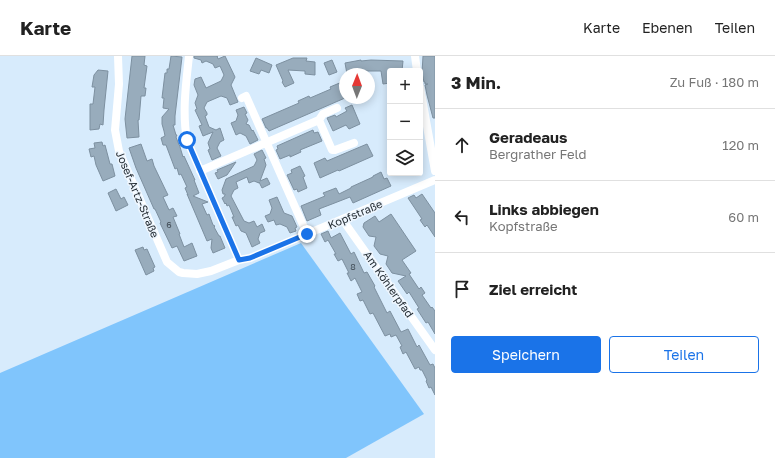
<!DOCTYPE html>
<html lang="de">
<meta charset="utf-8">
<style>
:root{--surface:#fff;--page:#f6f6f6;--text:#222;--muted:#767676;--line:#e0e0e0;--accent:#1a73e8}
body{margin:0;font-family:"Golos Text",sans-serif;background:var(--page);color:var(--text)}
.controls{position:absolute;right:12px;top:12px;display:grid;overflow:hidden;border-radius:4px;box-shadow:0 2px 10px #0003}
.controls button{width:36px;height:36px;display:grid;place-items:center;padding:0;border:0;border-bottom:1px solid var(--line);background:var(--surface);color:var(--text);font:20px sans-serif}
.compass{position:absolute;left:339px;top:12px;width:36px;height:36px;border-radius:50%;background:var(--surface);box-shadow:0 2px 10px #0003;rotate:1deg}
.stop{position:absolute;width:12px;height:12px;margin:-9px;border:3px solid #1a73e8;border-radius:50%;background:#fff}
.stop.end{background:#1a73e8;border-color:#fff;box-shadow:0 1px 4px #0008}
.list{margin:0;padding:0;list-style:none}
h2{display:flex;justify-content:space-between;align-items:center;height:52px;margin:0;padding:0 16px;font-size:17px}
h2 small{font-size:13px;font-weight:400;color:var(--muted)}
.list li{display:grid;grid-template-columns:26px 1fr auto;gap:12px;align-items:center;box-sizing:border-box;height:72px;padding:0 16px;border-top:1px solid var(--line)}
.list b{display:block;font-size:15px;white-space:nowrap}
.list p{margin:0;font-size:13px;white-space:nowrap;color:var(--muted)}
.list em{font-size:13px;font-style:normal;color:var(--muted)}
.actions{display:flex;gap:8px;padding:12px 16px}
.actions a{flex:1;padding:9px 0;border:1px solid var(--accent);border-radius:4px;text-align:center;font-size:14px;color:var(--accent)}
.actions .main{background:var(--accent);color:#fff}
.icon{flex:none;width:22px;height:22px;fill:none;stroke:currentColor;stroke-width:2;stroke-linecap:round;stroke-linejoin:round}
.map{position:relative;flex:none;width:435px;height:402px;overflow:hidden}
header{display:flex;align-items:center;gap:24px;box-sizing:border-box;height:56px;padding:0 20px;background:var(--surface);border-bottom:1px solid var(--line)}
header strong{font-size:19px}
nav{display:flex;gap:22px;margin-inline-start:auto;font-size:14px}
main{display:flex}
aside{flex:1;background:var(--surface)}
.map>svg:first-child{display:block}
.green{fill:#80c5fc}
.building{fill:#98acbc;stroke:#7d90a0}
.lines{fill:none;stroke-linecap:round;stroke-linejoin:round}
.minor{stroke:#fff;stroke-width:8}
.route{stroke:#1a73e8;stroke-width:5}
.labels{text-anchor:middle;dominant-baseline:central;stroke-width:3;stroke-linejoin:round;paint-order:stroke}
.number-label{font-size:9px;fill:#424d56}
.street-label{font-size:11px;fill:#252d34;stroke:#eef6fe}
</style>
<header>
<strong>Karte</strong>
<nav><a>Karte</a><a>Ebenen</a><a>Teilen</a></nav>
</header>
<main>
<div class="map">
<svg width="435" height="402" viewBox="0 0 435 402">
<rect width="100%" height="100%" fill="#d7ebfc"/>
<!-- green -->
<path class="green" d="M 301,187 L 424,358 L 346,402 L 0,402 L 0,317 Z"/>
<!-- building -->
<path class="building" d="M 132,0 L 145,0 L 144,9 L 147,10 L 144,32 L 146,32 L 145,40 L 141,40 L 139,64 L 138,64 L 139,81 L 127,82 L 125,63 Z
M 171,0 L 182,1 L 175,60 L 175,69 L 173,69 L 176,79 L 177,79 L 176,81 L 179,89 L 180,90 L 180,91 L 183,101 L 184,100 L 195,124 L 194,124 L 199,137 L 193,140 L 208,146 L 202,148 L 207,159 L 209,158 L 213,169 L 215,170 L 214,171 L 219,180 L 220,180 L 225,192 L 213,197 L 211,192 L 212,183 L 207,185 L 187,138 L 188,139 L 185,132 L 187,131 L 181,118 L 179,119 L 177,112 L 175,113 L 166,89 L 163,89 L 161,82 L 165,80 L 164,75 L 162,68 L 162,61 L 169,53 L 163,52 L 164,42 L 162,42 L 165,17 L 167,17 L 167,13 L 169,13 Z
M 194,0 L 218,0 L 217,0 L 218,3 L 225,0 L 235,21 L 231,29 L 238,46 L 230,49 L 227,42 L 221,40 L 207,46 L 204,52 L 207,57 L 207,59 L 205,60 L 209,71 L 216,74 L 220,72 L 224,84 L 220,86 L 217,92 L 221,100 L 212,104 L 208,94 L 210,93 L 208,87 L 213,76 L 203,80 L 199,70 L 202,69 L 195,54 L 197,53 L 195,47 L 198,39 L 194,29 L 195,23 L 201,21 L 206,32 L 221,25 L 224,19 L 220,10 L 215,12 L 213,8 L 206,5 L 202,7 L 201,4 L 194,2 Z
M 423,0 L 435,0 L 435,62 L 433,62 L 427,39 L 425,29 L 428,28 L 425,28 L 425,26 L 424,26 L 422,17 Z
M 256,2 L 272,9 L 269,17 L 261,14 L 259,18 L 250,15 Z
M 293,2 L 307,2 L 306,5 L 315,6 L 315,19 L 305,18 L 305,15 L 288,14 L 294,27 L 285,31 L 282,26 L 283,25 L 276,9 Z
M 332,4 L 337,16 L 329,19 L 324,7 Z
M 361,4 L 361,5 L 371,4 L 403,5 L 402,15 L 390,15 L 390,27 L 383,28 L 381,15 L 363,15 L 363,16 L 355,18 L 347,18 L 345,7 Z
M 98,14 L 108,15 L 104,54 L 103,69 L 100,68 L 99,73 L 90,74 L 90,48 L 93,48 L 95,31 L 92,31 L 94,19 Z
M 342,26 L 345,33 L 345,42 L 269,75 L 267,72 L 266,72 L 262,63 L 299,47 L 298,45 L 309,40 L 310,42 L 331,33 L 330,31 Z
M 352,49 L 360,68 L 349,73 L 346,69 L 333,75 L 327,62 L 335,59 L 336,61 L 347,55 L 345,52 Z
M 244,51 L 247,57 L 245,58 L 248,64 L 246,68 L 249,69 L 252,75 L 253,74 L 258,84 L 250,88 L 246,80 L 240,77 L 236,79 L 231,67 L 236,65 L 238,59 L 236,54 Z
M 313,74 L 314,77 L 318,76 L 322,85 L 300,94 L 301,96 L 290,101 L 290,99 L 280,103 L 276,94 L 278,93 L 277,90 Z
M 102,86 L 103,90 L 105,89 L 110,108 L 112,108 L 115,120 L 103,125 L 96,109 L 94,100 L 91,101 L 89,93 L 95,92 L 94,87 Z
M 141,88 L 147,105 L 152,103 L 154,110 L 166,135 L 168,139 L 163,141 L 169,154 L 173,152 L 177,160 L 173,161 L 180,178 L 179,178 L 184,191 L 192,187 L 197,200 L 184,205 L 177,190 L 172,192 L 160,167 L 161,166 L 155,153 L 154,153 L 136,112 L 129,92 Z
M 367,88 L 373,100 L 339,115 L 338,114 L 320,122 L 314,107 L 325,102 L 327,105 Z
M 262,94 L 266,102 L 264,103 L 266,109 L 260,125 L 267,122 L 270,128 L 262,132 L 259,126 L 259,127 L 254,125 L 249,127 L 247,121 L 236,126 L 238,132 L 234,134 L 231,140 L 244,165 L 249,167 L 254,165 L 257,171 L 262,168 L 265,175 L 260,177 L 258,183 L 260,187 L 252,191 L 246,177 L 241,175 L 238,169 L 236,170 L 232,161 L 234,161 L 229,149 L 227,150 L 226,147 L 225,148 L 222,142 L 224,141 L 225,139 L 225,138 L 223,138 L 222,134 L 226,123 L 254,110 L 257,104 L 254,98 Z
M 236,106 L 227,119 L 218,123 L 215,117 L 218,116 L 217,114 Z
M 300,110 L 305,120 L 303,121 L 307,132 L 298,136 L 297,133 L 294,134 L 287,119 L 292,117 L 291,114 Z
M 381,116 L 384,123 L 387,122 L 391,130 L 353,147 L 350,141 L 332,148 L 319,153 L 321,159 L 307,165 L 301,150 L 325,140 L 323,137 L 336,132 L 339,138 L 351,132 L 351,131 L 373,121 L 373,120 Z
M 116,133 L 121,143 L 124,141 L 128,149 L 116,155 L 108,137 Z
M 422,138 L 435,157 L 435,181 L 427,169 L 425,171 L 420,164 L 422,163 L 408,142 L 414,139 L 416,142 Z
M 277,141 L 284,157 L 292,160 L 297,171 L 295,172 L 296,175 L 290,177 L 287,171 L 280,168 L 276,169 L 274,164 L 268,166 L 265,160 L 270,158 L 272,152 L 269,144 Z
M 391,158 L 416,195 L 402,204 L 411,217 L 409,218 L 419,233 L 421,231 L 425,237 L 422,239 L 431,252 L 432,251 L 435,255 L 435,278 L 428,266 L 426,267 L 417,253 L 419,252 L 409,236 L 407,238 L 398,225 L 406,220 L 392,217 L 386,208 L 388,200 L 380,198 L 374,190 L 376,181 L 369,180 L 363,171 L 364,167 L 375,160 L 379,166 Z
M 328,175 L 331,182 L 340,177 L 351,198 L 354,196 L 364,217 L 367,216 L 375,230 L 374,231 L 387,257 L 390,255 L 401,276 L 408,273 L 417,291 L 419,289 L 430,309 L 433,308 L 435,312 L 435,339 L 431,331 L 429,332 L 426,325 L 427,324 L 422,314 L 420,314 L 419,311 L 415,313 L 406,296 L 403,298 L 400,291 L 402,290 L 396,279 L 391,281 L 390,278 L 385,280 L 373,257 L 370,258 L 363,244 L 360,245 L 357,238 L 362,236 L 355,222 L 351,225 L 347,217 L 349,217 L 342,203 L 338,205 L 334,198 L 336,198 L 328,184 L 325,186 L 321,178 Z
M 143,191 L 144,194 L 147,193 L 155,211 L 153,212 L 154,215 L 146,219 L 135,194 Z"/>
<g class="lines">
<!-- minor -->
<path class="minor" d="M 118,0 L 119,28 L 115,74 L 119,95 L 167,206 L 179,216 L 183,217 L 197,218 L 211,215 L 239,204 L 250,202 L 435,124
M 189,0 C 186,28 182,56 187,84 L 239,204
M 415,0 L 417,15
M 420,31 L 435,115
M 242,42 L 246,40 L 307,178
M 319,64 L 323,58 L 337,52
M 200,115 L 319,64 L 332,94 L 335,94 L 354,87
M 343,163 L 347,170 L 435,294"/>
</g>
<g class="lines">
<!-- route -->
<path class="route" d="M 187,84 L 239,204 L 250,202 L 307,178"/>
</g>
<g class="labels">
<!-- number labels -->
<g class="number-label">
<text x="169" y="168">6</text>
<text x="353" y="210">8</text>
</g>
<!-- street labels -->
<g class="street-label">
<text transform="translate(138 138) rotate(67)">Josef-Artz-Straße</text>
<text transform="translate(355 158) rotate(-23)">Kopfstraße</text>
<text transform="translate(389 228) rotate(55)">Am Köhlerpfad</text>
</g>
</g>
</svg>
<div class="controls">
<button>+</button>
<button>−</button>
<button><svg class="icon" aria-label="layers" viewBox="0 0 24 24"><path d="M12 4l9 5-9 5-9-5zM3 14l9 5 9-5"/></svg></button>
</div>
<svg class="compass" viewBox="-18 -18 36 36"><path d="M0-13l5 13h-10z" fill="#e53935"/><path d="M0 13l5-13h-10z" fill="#767676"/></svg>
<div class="stop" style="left:187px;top:84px"></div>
<div class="stop end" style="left:307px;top:178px"></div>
</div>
<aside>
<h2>3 Min.<small>Zu Fuß · 180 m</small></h2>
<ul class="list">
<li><svg class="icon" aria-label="ahead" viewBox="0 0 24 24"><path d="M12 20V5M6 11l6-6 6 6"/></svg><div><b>Geradeaus</b><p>Bergrather Feld</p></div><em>120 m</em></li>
<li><svg class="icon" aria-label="left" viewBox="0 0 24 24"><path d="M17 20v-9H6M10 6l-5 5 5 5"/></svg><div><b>Links abbiegen</b><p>Kopfstraße</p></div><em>60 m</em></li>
<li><svg class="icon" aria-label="arrive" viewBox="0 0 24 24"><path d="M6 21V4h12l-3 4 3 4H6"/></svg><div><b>Ziel erreicht</b></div></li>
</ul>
<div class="actions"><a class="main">Speichern</a><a>Teilen</a></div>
</aside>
</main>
